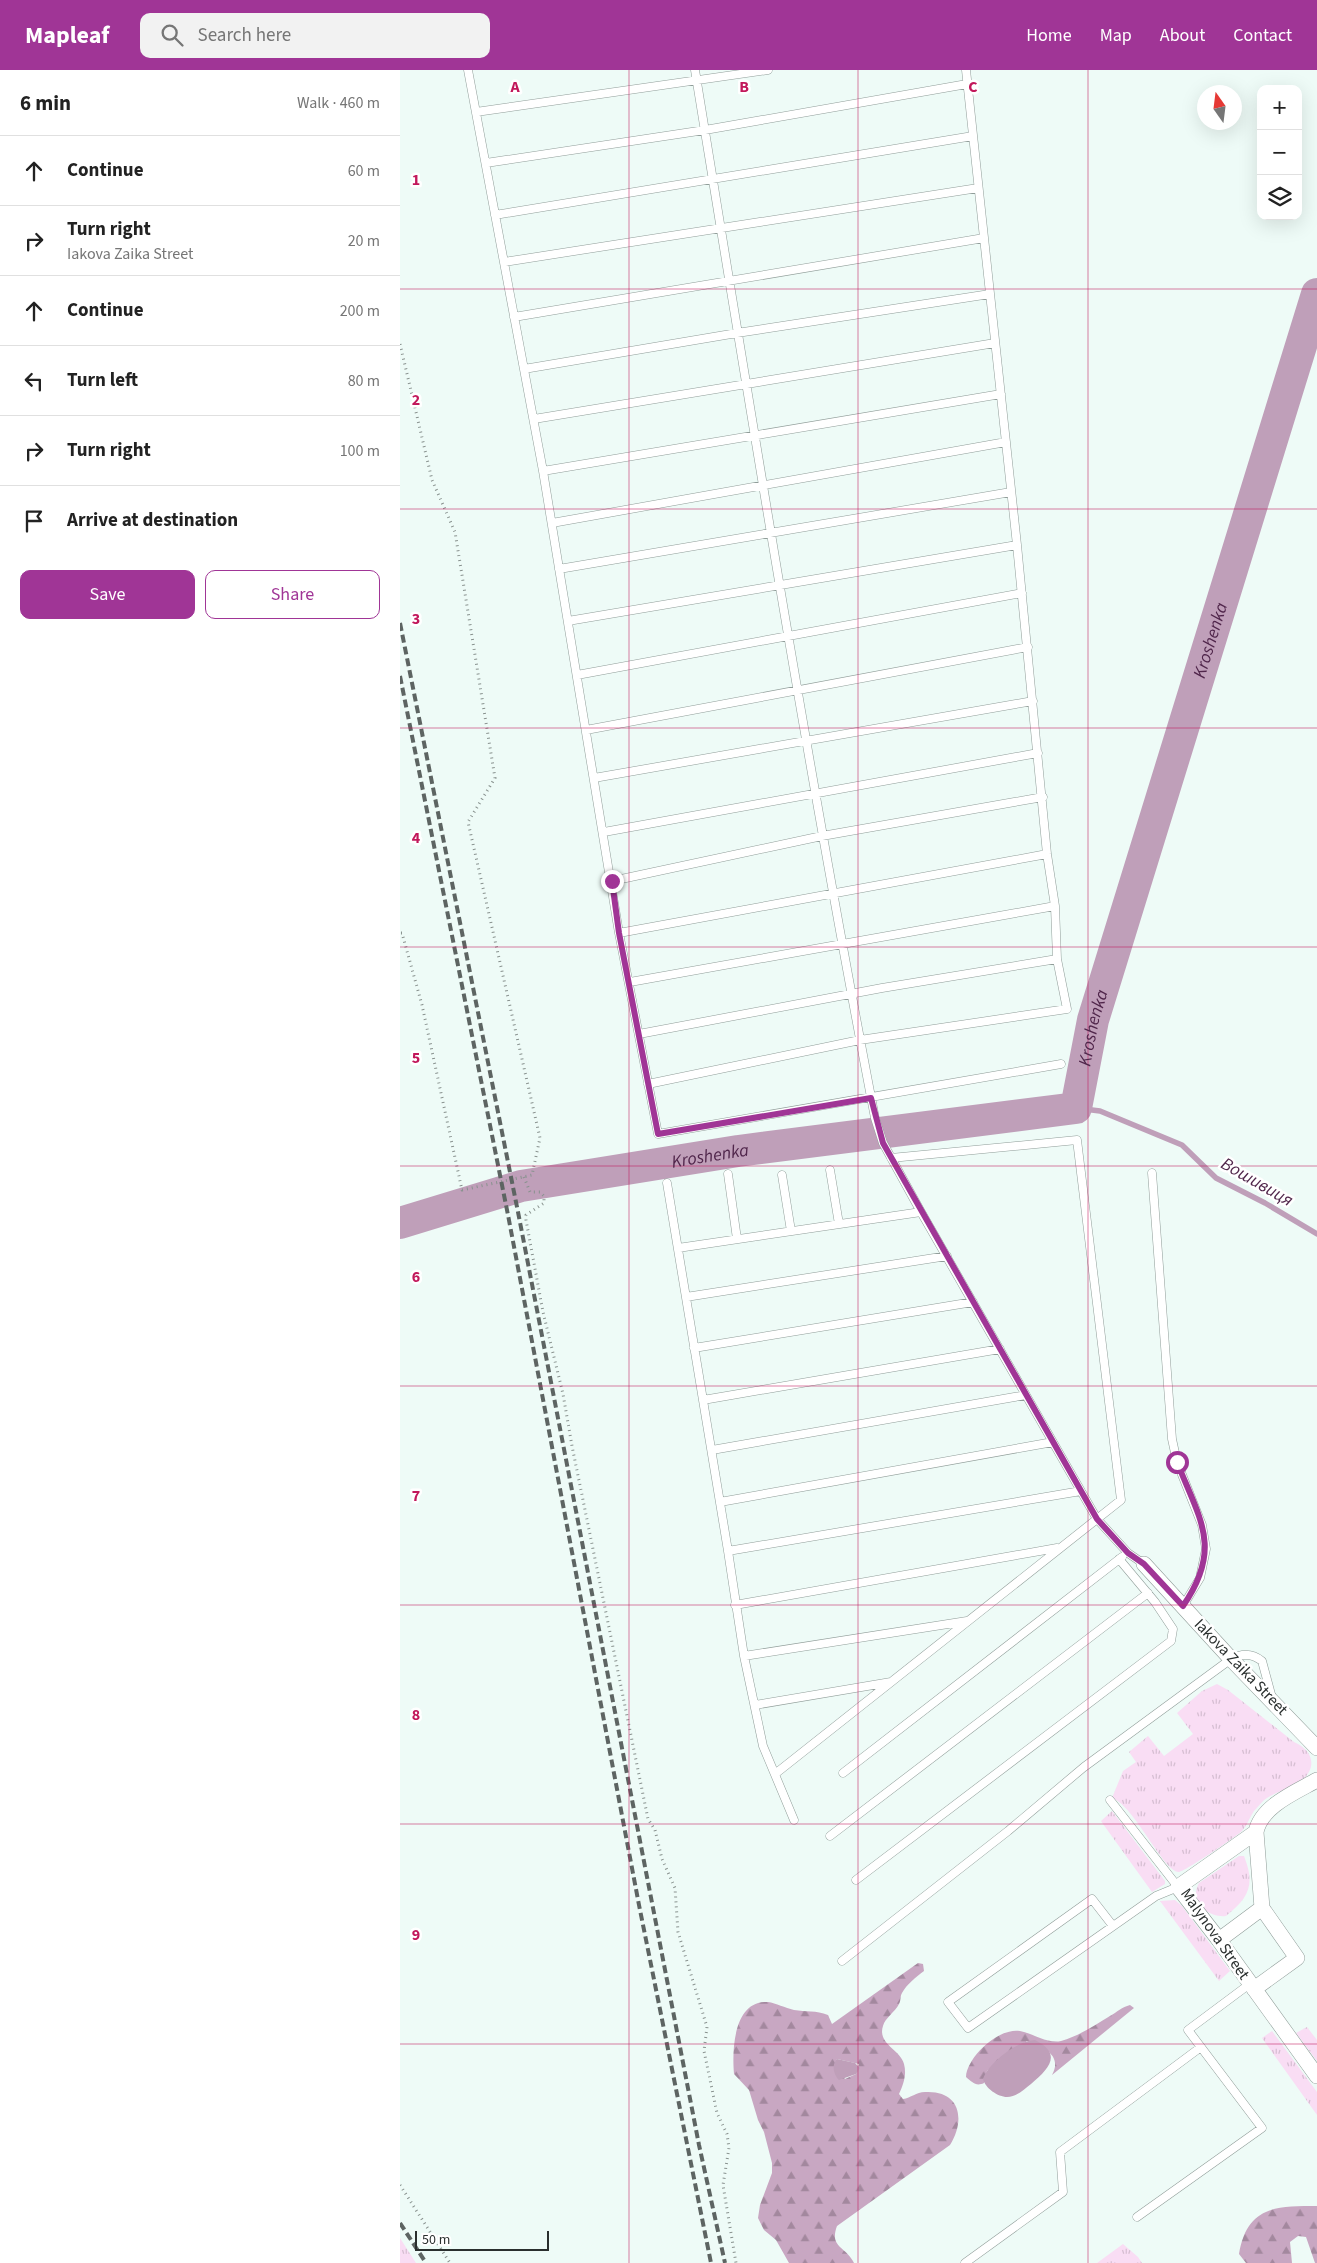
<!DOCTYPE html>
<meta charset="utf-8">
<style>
:root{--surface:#fff;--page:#f2f2f2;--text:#222;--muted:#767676;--line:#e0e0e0;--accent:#a03596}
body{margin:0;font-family:"Source Sans 3",sans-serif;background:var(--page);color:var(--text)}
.controls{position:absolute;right:15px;top:15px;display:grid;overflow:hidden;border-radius:10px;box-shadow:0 5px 20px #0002}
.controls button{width:45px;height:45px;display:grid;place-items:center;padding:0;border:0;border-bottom:1px solid var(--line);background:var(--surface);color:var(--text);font:25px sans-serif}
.compass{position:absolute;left:797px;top:15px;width:45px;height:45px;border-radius:50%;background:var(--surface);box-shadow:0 5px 20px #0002;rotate:346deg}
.scale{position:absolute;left:15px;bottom:12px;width:134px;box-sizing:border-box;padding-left:5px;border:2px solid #2a2f2e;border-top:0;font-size:14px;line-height:18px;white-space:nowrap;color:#2a2f2e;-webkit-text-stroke:4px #fff;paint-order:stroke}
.stop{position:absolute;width:15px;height:15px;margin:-11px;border:4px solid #a03596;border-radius:50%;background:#fff}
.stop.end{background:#a03596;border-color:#fff;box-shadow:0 1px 5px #0008}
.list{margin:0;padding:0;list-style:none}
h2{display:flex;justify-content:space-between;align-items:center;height:65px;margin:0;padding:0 20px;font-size:21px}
h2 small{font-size:16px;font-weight:400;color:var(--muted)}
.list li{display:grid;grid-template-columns:32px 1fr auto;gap:15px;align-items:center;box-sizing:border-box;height:70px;padding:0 20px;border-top:1px solid var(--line)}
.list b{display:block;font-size:19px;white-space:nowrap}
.list p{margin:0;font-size:16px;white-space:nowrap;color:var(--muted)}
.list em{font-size:16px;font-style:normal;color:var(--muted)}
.actions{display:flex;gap:10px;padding:15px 20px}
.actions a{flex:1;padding:11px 0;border:1px solid var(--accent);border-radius:10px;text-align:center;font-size:18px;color:var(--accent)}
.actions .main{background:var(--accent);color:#fff}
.icon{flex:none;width:28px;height:28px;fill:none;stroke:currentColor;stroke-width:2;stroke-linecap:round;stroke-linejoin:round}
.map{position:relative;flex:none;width:917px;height:2193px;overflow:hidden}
header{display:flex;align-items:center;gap:30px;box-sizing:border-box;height:70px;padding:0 25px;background:var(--accent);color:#fff}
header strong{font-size:24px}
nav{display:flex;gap:28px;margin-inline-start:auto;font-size:18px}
.search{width:350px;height:45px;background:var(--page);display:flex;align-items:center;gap:12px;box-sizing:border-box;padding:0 18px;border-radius:10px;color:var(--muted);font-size:19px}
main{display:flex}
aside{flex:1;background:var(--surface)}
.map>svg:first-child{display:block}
.grass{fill:url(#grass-tufts)}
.forest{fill:url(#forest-firs);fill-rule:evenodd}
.water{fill:#bf9fb9}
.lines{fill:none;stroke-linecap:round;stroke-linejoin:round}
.stream{stroke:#bf9fb9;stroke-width:5.5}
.river{stroke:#bf9fb9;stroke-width:32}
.service-casing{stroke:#909d99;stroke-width:9}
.minor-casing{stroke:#909d99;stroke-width:16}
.path{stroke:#89928f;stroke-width:3;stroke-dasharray:1 4;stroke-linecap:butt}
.service{stroke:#fff;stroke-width:8}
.minor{stroke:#fff;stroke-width:15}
.rail{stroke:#5d6462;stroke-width:4;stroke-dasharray:8 4;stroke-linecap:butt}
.route{stroke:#a03596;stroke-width:6}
.grid{fill:none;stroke:#c2185b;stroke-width:1;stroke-opacity:0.55}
.labels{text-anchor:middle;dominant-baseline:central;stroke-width:5;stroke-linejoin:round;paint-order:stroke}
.street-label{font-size:16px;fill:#2a2f2e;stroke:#fff}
.water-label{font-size:18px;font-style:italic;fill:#50264b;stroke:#fff}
.grid-label{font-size:16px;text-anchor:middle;font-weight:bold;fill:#c2185b;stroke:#fff;stroke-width:5;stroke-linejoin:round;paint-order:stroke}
</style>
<header>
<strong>Mapleaf</strong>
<div class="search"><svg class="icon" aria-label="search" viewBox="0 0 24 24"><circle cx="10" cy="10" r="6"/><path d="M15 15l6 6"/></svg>Search here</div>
<nav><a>Home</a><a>Map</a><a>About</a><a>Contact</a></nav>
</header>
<main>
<aside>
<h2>6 min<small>Walk · 460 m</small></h2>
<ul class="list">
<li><svg class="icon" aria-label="ahead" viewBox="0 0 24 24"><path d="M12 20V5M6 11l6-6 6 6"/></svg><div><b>Continue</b></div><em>60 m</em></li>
<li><svg class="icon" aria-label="right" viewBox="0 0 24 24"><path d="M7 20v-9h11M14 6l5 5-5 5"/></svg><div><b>Turn right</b><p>Iakova Zaika Street</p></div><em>20 m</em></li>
<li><svg class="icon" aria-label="ahead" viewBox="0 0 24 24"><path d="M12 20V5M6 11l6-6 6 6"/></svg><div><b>Continue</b></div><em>200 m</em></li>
<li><svg class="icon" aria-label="left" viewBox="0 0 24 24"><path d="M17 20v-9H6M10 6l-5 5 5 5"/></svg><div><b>Turn left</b></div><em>80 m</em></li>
<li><svg class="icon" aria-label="right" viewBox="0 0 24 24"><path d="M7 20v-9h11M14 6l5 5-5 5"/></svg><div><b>Turn right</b></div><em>100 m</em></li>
<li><svg class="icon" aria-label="arrive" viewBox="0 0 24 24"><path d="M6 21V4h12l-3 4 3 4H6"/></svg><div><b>Arrive at destination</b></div></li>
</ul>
<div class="actions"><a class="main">Save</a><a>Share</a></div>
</aside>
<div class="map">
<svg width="917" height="2193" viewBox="0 0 917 2193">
<defs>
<pattern id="grass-tufts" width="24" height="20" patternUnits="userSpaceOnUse" patternTransform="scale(1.25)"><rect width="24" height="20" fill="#f9ddf4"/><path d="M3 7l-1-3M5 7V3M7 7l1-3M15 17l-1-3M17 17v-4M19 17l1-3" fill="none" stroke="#d6bed2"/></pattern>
<pattern id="forest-firs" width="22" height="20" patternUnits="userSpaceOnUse" patternTransform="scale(1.25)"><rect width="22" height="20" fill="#c8a7c2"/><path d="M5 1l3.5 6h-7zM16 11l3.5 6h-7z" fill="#a3889e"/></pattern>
</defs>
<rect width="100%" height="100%" fill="#eefbf7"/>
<!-- grass -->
<path class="grass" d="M 817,1614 L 828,1620 L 894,1672 C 917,1682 917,1703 895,1715 C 886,1720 876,1722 867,1728 C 862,1731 858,1737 854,1741 C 850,1747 847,1755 842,1761 C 837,1766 784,1802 779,1802 C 764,1803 734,1735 712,1728 L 723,1701 L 736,1692 L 729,1682 L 748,1666 L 764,1686 L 793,1664 L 777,1643 L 802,1621 Z
M 712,1741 L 765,1811 L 765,1814 L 752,1822 L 703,1754 L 701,1751 Z
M 839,1786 L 844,1786 C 855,1814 850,1827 826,1846 C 809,1848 788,1832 799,1813 Z
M 775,1830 L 782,1836 L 830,1901 L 819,1911 L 760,1831 Z
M 907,1957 L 917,1970 L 917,1991 L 896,1963 Z
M 872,1961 L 917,2022 L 917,2045 L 862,1968 Z
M 0,2168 L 16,2193 L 0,2193 Z
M 723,2174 L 738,2187 L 742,2193 L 697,2193 Z"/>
<!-- forest -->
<path class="forest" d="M 518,1893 L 523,1894 L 524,1901 C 516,1907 507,1914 502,1923 C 500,1926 501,1931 499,1934 C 495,1942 485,1948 483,1956 C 477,1974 501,1980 504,1994 C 507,2005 503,2015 499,2024 L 503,2029 C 511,2028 516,2022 525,2022 C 560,2020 566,2049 550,2075 L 437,2156 C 429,2178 446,2176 454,2193 L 389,2193 L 376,2170 L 364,2160 L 358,2148 L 360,2135 L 372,2103 L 372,2093 L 364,2062 L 358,2050 L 349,2020 L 334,2004 C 332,1981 333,1930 368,1932 C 376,1933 385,1938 394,1940 C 406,1942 416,1940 428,1945 L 432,1954 ZM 437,1989 L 459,1994 L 456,2004 L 445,2009 L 434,1996 Z
M 730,1935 L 734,1938 L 652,2005 C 663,1985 643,1977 627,1971 L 587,2001 L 584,2013 C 576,2017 572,2012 566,2007 C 567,1987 599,1957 620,1961 C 634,1964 648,1974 661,1971 C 679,1966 695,1955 710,1946 C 717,1942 722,1937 730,1935 Z
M 917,2136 L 917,2193 L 915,2193 L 906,2167 L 898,2166 L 890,2172 L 892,2193 L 846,2193 L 839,2184 C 847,2136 876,2136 917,2136 Z"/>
<!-- water -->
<path class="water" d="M 635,1970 C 663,1984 649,1999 631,2014 C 624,2019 617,2027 607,2027 C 598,2027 585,2018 583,2009 C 589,1992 617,1971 635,1970 Z
M 437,1989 L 455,1993 L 460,1998 L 456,2004 L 439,2010 C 434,2005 431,1995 437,1989 Z"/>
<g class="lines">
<!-- stream -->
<path class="stream" d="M 676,1038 L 700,1041 L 782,1075 L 816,1108 L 865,1133 L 917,1164"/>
<!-- river -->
<path class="river" id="s1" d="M 0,1153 L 121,1116 L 338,1081 L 676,1038 L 693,950 L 917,224"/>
<!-- service casing -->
<g class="service-casing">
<path id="service" d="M 68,0 L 143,401 L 219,863 L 258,1064 L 661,994
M 295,0 C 352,350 408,700 475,1048 L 483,1073 L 521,1142 L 697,1449 L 728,1483 L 744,1494
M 76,42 L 368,0
M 86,93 L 305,60 L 567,14
M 95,145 L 573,66
M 104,192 L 578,118
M 114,247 L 584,168
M 124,299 L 337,263 L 590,224
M 134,349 L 595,273
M 143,401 L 601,324
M 152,453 L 606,372
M 159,499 L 611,422
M 168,551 L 617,475
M 177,605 L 622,523
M 186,660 L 628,577
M 194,708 L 633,631
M 204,762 L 638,683
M 212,811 L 422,766 L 643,727
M 219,863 L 647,784
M 230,912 L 655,836
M 239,964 L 482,918 L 657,889
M 248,1014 L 460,970 L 667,939 L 657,889 L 655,836 L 647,784 L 617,475 L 566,0
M 430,1100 L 439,1154
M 752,1103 L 772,1369 L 777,1392 L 802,1455 L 806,1479 L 800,1508 L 783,1536
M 328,1104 L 337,1169
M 382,1105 L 391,1161
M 267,1113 L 328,1481 L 344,1586 L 363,1676 L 394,1750
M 278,1178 L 521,1142
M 286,1227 L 547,1186
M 294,1278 L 573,1232
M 303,1330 L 600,1279
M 312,1380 L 626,1325
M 320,1432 L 653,1372
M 328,1481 L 681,1421
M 335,1535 L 657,1478
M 344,1586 L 567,1551
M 355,1635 L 491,1612
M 443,1703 L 722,1487
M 375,1704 L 721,1430 L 677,1070 L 491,1088
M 710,1730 L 778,1817 L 756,1826 L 568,1958 L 548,1932 L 692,1829 L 713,1856
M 430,1766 L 748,1523
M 456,1810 L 771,1571 L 773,1559 L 755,1532 L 719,1489
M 442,1891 L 608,1761 L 684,1697 L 831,1589 C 842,1583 852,1583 862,1591 L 872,1628
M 737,2147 L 862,2058 L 788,1960 L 851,1913
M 565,2193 L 663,2122 L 660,2082 L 801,1977"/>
</g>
<!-- minor casing -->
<g class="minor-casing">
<path id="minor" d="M 744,1494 L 831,1589 L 917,1678
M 917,1710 C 896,1722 861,1736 856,1762 L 778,1817 L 819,1870 L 917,2006
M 819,1870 L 862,1838
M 854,1919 L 897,1888 L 862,1838 L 856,1762"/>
</g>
<!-- path -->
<path class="path" d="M 0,274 L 32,410 L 55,462 L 95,708 L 68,752 L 140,1068 L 132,1105 L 62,1120 L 22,935 L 2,863 L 0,863
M 124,1107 L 130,1122 L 140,1122 L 144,1126 L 144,1133 L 126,1145 L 126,1150 L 143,1242 L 163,1324 L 172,1376 L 248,1749 L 255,1760 L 262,1789 L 275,1818 L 278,1862 L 307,1957 L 304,1981 L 317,2043 L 327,2064 L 329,2078 L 323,2115 L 336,2193
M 0,2115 L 50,2193"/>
<!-- service -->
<use href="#service" class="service"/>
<!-- minor -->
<use href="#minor" class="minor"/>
<!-- rail -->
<path class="rail" d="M 0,553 L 118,1142 L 299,2075 L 325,2193
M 0,606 L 108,1145 L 239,1835 L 311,2193
M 0,2153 L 26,2193"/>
</g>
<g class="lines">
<!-- route -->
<path class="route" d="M 212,811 L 219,863 L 258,1064 L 471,1028 L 483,1073 L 697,1449 L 728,1483 L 744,1494 L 783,1536 C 823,1478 800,1450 777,1392"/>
</g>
<!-- grid -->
<path class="grid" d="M 229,0 L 229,2193M 458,0 L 458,2193M 688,0 L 688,2193M 0,219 L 917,219M 0,439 L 917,439M 0,658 L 917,658M 0,877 L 917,877M 0,1096 L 917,1096M 0,1316 L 917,1316M 0,1535 L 917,1535M 0,1754 L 917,1754M 0,1974 L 917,1974"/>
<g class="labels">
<!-- street labels -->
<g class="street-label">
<text transform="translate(841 1597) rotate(46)">Iakova Zaika Street</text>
<text transform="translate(815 1864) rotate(55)">Malynova Street</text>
</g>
<!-- water labels -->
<g class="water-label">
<text stroke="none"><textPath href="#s1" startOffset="1174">Kroshenka</textPath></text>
<text stroke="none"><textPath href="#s1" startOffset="769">Kroshenka</textPath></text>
<text stroke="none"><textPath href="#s1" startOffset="318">Kroshenka</textPath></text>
<text transform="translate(857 1112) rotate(30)">Вошивиця</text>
</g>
</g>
<g class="grid-label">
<text x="115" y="22">A</text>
<text x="344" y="22">B</text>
<text x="573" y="22">C</text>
<text x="16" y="115">1</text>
<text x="16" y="335">2</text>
<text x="16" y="554">3</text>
<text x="16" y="773">4</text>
<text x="16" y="993">5</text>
<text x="16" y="1212">6</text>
<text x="16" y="1431">7</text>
<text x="16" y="1650">8</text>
<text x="16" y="1870">9</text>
</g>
</svg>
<div class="controls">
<button>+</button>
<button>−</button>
<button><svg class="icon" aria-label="layers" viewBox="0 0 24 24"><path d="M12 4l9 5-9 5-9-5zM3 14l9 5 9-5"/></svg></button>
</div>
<svg class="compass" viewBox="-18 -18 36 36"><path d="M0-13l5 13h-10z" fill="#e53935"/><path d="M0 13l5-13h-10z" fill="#767676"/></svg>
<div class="scale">50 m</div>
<div class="stop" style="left:777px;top:1392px"></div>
<div class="stop end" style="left:212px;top:811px"></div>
</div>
</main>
